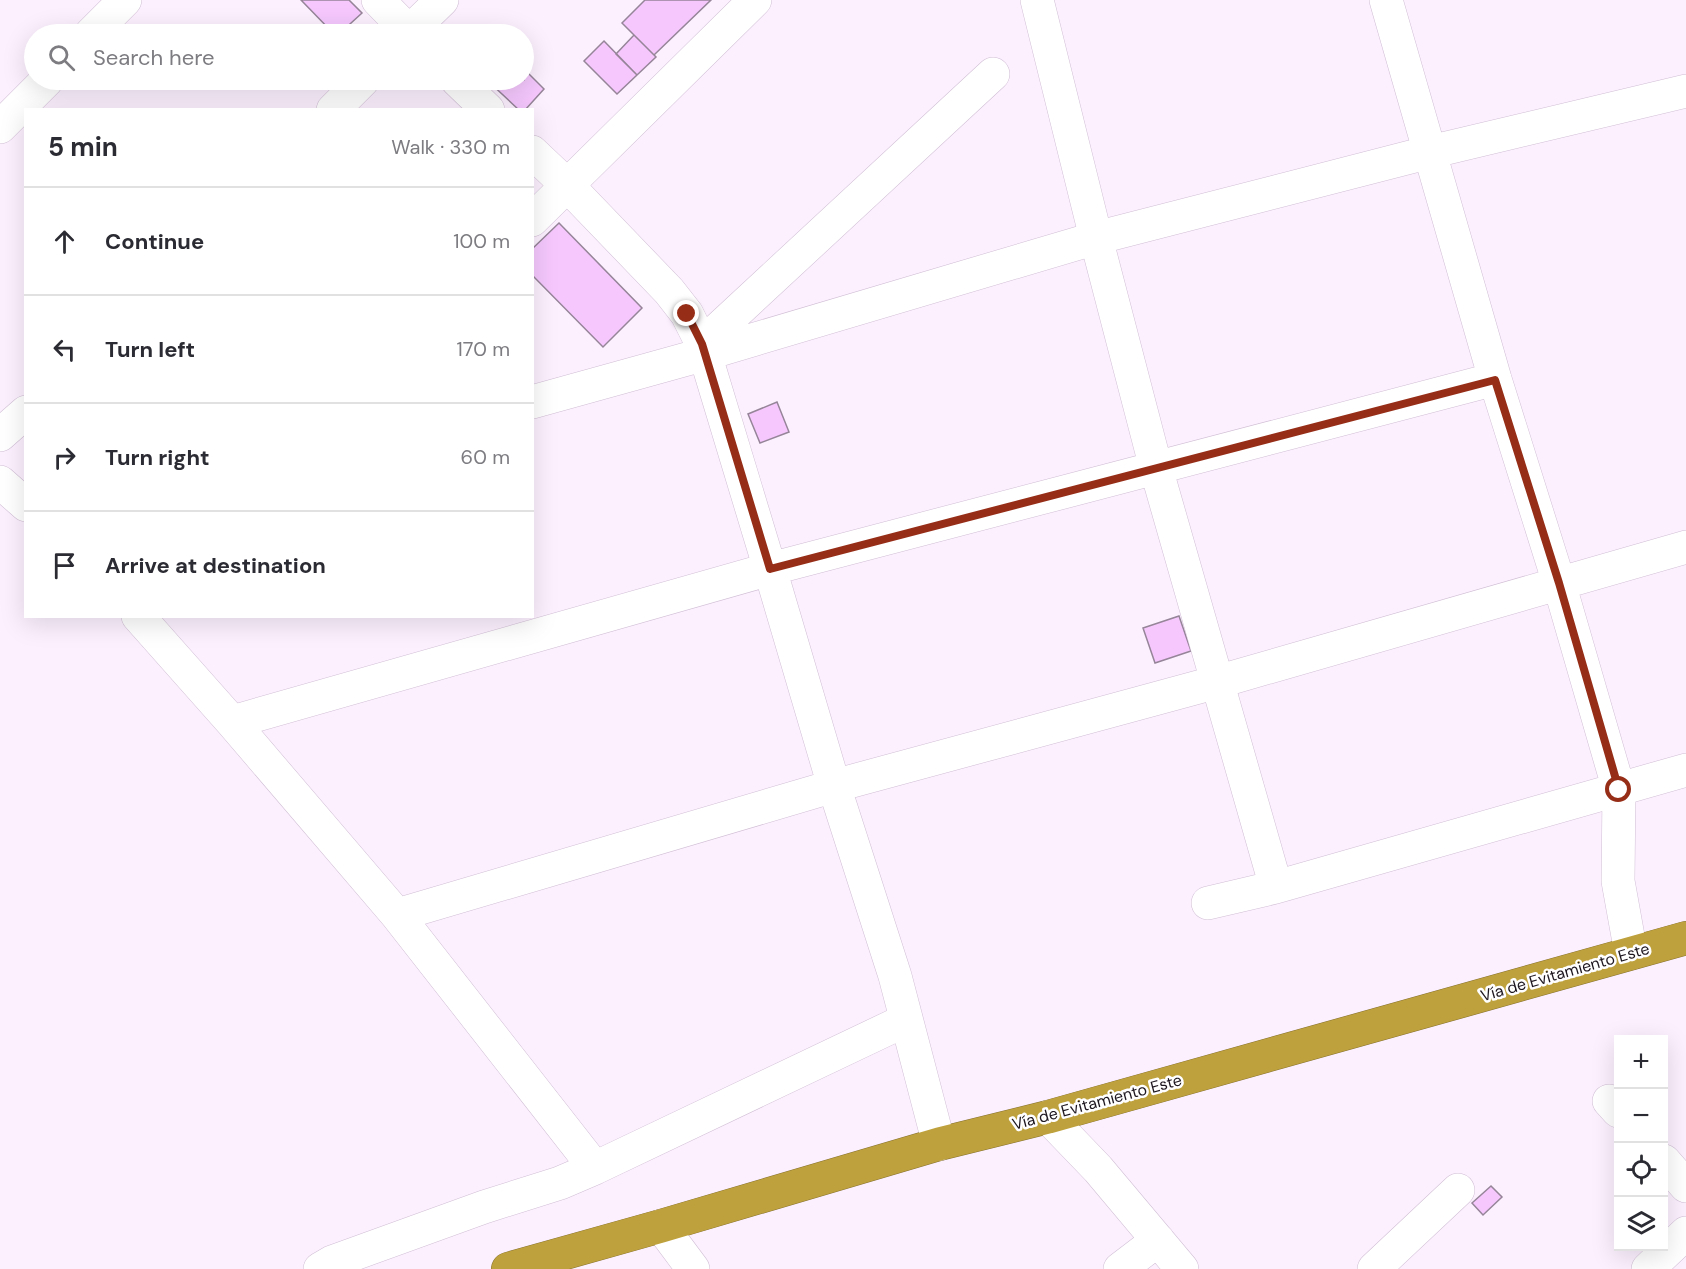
<!DOCTYPE html>
<meta charset="utf-8">
<style>
:root{--surface:#fff;--page:#f7f7f7;--text:#2b2b33;--muted:#7c7c81;--line:#e1e1e2}
body{margin:0;font-family:"DM Sans",sans-serif;background:var(--page);color:var(--text)}
.controls{position:absolute;right:18px;bottom:18px;display:grid;overflow:hidden;border-radius:0px;box-shadow:0 6px 24px #0002}
.controls button{width:54px;height:54px;display:grid;place-items:center;padding:0;border:0;border-bottom:2px solid var(--line);background:var(--surface);color:var(--text);font:30px sans-serif}
.stop{position:absolute;width:18px;height:18px;margin:-14px;border:4px solid #962d17;border-radius:50%;background:#fff}
.stop.end{background:#962d17;border-color:#fff;box-shadow:0 2px 6px #0008}
.list{margin:0;padding:0;list-style:none}
h2{display:flex;justify-content:space-between;align-items:center;height:78px;margin:0;padding:0 24px;font-size:26px}
h2 small{font-size:20px;font-weight:400;color:var(--muted)}
.list li{display:grid;grid-template-columns:39px 1fr auto;gap:18px;align-items:center;box-sizing:border-box;height:108px;padding:0 24px;border-top:2px solid var(--line)}
.list b{display:block;font-size:22px;white-space:nowrap}
.list em{font-size:20px;font-style:normal;color:var(--muted)}
.icon{flex:none;width:33px;height:33px;fill:none;stroke:currentColor;stroke-width:2;stroke-linecap:round;stroke-linejoin:round}
.map{position:relative;flex:none;width:1686px;height:1269px;overflow:hidden}
.search{position:absolute;background:var(--surface);box-shadow:0 6px 24px #0002;left:24px;top:24px;width:510px;height:66px;display:flex;align-items:center;gap:15px;box-sizing:border-box;padding:0 21px;border-radius:33px;color:var(--muted);font-size:22px}
.panel{position:absolute;background:var(--surface);box-shadow:0 6px 24px #0002;left:24px;top:108px;width:510px;height:510px;border-radius:0px}
.map>svg:first-child{display:block}
.building{fill:#f5c7fd;stroke:#968499;stroke-width:1.5}
.lines{fill:none;stroke-linecap:round;stroke-linejoin:round}
.street-casing{stroke:#d1bed5;stroke-width:34}
.highway-casing{stroke:#867132;stroke-width:34}
.street{stroke:#fff;stroke-width:33}
.highway{stroke:#bea13c;stroke-width:33}
.route{stroke:#962d17;stroke-width:8}
.labels{text-anchor:middle;dominant-baseline:central;stroke-width:5;stroke-linejoin:round;paint-order:stroke}
.street-label{font-size:16px;fill:#1e171f;stroke:#fff}
</style>
<div class="map">
<svg width="1686" height="1269" viewBox="0 0 1686 1269">
<rect width="100%" height="100%" fill="#fcf0fe"/>
<!-- building -->
<path class="building" d="M 301,0 L 349,0 L 362,13 L 339,34 L 334,34 Z
M 645,0 L 711,0 L 654,55 L 622,23 Z
M 634,35 L 656,57 L 637,75 L 616,54 Z
M 604,41 L 637,75 L 617,94 L 584,61 Z
M 524,69 L 544,89 L 525,110 L 519,110 L 487,80 L 524,80 Z
M 559,223 L 642,308 L 603,347 L 532,275 L 532,249 Z
M 777,402 L 789,432 L 760,443 L 748,414 Z
M 1179,616 L 1191,651 L 1155,663 L 1143,628 Z
M 1491,1186 L 1502,1197 L 1483,1215 L 1472,1203 Z"/>
<g class="lines">
<!-- street casing -->
<g class="street-casing">
<path id="street" d="M 378,0 L 411,34
M 1037,0 L 1096,238 L 1156,468 L 1276,887
M 1386,0 L 1495,379 L 1559,583 L 1619,790 L 1618,881 L 1631,953
M 91,34 L 125,0
M 407,34 L 442,0
M 457,80 L 488,110
M 333,110 L 363,80
M 0,127 L 47,80
M 532,152 L 568,186 L 669,291 L 687,314 L 702,344 L 770,569 L 834,786 L 895,976 L 939,1144
M 532,220 L 755,0
M 702,344 L 993,74
M 532,402 L 705,354 L 1096,238 L 1430,152 L 1686,91
M 0,435 L 26,412
M 0,482 L 26,505
M 138,616 L 232,722 L 397,915 L 595,1168
M 232,722 L 770,569 L 1495,379
M 1208,903 L 1276,887 L 1686,770
M 397,915 L 834,786 L 1217,682 L 1686,547
M 1609,1101 L 1618,1111
M 1048,1117 L 1098,1169 L 1182,1269
M 1664,1161 L 1686,1186
M 661,1226 L 693,1269
M 320,1269 L 332,1262 L 484,1207 L 560,1183 L 595,1168 L 906,1020
M 1120,1269 L 1158,1240
M 1374,1269 L 1458,1190
M 1648,1269 L 1686,1233"/>
</g>
<!-- highway casing -->
<g class="highway-casing">
<path id="highway" d="M 508,1269 L 661,1226 L 939,1144 L 1048,1117 L 1686,938"/>
</g>
<!-- street -->
<use href="#street" class="street"/>
<!-- highway -->
<use href="#highway" class="highway"/>
</g>
<g class="lines">
<!-- route -->
<path class="route" d="M 687,314 L 702,344 L 770,569 L 1495,380 L 1559,583 L 1619,790"/>
</g>
<g class="labels">
<!-- street labels -->
<g class="street-label">
<text transform="translate(1565 972) rotate(-16)">Vía de Evitamiento Este</text>
<text transform="translate(1097 1102) rotate(-15)">Vía de Evitamiento Este</text>
</g>
</g>
</svg>
<div class="controls">
<button>+</button>
<button>−</button>
<button><svg class="icon" aria-label="locate" viewBox="0 0 24 24"><circle cx="12" cy="12" r="6"/><path d="M12 2v4M12 18v4M2 12h4M18 12h4"/></svg></button>
<button><svg class="icon" aria-label="layers" viewBox="0 0 24 24"><path d="M12 4l9 5-9 5-9-5zM3 14l9 5 9-5"/></svg></button>
</div>
<div class="stop" style="left:1619px;top:790px"></div>
<div class="stop end" style="left:687px;top:314px"></div>
<div class="search"><svg class="icon" aria-label="search" viewBox="0 0 24 24"><circle cx="10" cy="10" r="6"/><path d="M15 15l6 6"/></svg>Search here</div>
<section class="panel">
<h2>5 min<small>Walk · 330 m</small></h2>
<ul class="list">
<li><svg class="icon" aria-label="ahead" viewBox="0 0 24 24"><path d="M12 20V5M6 11l6-6 6 6"/></svg><div><b>Continue</b></div><em>100 m</em></li>
<li><svg class="icon" aria-label="left" viewBox="0 0 24 24"><path d="M17 20v-9H6M10 6l-5 5 5 5"/></svg><div><b>Turn left</b></div><em>170 m</em></li>
<li><svg class="icon" aria-label="right" viewBox="0 0 24 24"><path d="M7 20v-9h11M14 6l5 5-5 5"/></svg><div><b>Turn right</b></div><em>60 m</em></li>
<li><svg class="icon" aria-label="arrive" viewBox="0 0 24 24"><path d="M6 21V4h12l-3 4 3 4H6"/></svg><div><b>Arrive at destination</b></div></li>
</ul>
</section>
</div>
